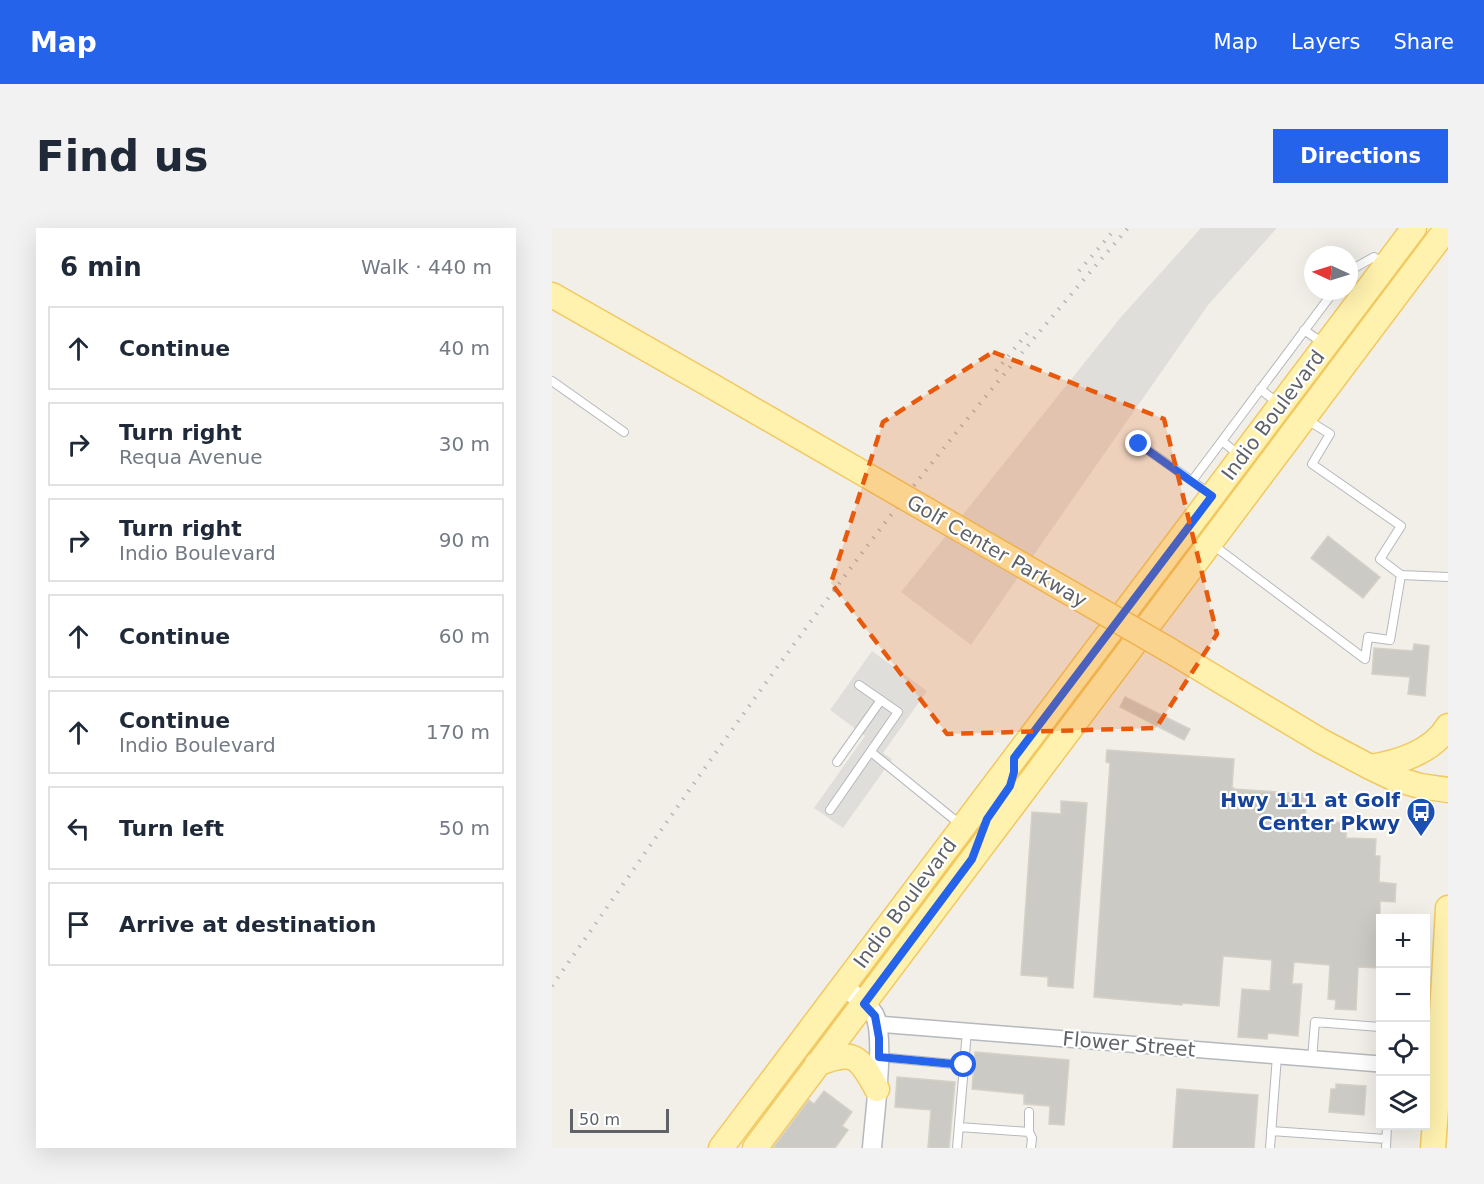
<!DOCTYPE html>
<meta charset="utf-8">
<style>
:root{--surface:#fff;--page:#f2f2f3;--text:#1f2937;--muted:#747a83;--line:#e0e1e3;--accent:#2563eb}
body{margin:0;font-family:"DejaVu Sans",sans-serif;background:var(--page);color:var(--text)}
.controls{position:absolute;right:18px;bottom:18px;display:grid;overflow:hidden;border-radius:0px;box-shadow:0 6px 24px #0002}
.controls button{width:54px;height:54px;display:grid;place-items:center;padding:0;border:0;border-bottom:2px solid var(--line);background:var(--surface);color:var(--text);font:30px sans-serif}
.compass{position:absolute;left:752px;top:18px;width:54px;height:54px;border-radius:50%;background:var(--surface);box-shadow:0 6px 24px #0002;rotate:274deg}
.scale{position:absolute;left:18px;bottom:15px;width:99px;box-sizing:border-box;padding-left:6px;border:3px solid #5f6368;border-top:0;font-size:16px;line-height:21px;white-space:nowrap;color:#5f6368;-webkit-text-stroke:4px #fff;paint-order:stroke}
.stop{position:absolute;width:18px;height:18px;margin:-14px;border:4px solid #2563eb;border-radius:50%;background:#fff}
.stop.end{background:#2563eb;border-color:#fff;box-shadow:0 2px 6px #0008}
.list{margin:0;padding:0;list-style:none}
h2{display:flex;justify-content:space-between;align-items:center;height:78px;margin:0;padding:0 24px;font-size:26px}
h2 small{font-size:20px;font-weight:400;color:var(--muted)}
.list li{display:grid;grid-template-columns:39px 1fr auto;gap:18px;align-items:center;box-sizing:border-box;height:84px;margin:0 12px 12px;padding:0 12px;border:2px solid var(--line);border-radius:0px}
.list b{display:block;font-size:22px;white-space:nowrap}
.list p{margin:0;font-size:20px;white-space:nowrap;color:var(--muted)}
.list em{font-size:20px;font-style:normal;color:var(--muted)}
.icon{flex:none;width:33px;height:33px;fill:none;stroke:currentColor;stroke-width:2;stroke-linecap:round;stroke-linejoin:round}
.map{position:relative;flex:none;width:896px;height:920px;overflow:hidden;border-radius:0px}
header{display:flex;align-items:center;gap:36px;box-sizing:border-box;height:84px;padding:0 30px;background:var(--accent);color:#fff}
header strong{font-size:28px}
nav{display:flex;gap:33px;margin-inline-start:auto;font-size:21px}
.intro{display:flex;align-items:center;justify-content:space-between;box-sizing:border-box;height:144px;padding:0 36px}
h1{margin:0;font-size:42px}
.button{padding:15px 27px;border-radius:0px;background:var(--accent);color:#fff;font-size:21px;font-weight:700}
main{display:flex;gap:36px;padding:0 36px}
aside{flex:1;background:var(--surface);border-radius:0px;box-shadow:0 6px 24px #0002}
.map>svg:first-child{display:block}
.industrial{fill:#e0deda}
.building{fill:#cccac5;stroke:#d6d1c6;stroke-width:1.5}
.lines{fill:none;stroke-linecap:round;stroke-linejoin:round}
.service-casing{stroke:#b5b8bc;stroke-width:10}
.minor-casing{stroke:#b5b8bc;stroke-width:18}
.tertiary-casing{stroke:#b5b8bc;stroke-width:21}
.primary-casing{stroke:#f2c960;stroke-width:27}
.service{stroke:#fff;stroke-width:8}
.minor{stroke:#fff;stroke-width:15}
.tertiary{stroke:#fff;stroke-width:18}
.primary{stroke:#fff2af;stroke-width:24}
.rail{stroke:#b6b7b8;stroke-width:4;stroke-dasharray:1.5 8;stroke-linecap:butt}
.primary-bridge-casing{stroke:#f2c960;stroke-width:27;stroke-linecap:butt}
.primary-bridge{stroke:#fff2af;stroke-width:24}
.route{stroke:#2563eb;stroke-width:8}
.marked{fill:#e8590c;fill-opacity:0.2;stroke:#e8590c;stroke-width:4.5;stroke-dasharray:12 8;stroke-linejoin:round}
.labels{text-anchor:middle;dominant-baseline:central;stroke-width:4.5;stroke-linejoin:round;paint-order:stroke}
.street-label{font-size:20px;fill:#5f6368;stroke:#fff}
.transit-label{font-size:20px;font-weight:bold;fill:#164399;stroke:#fff;text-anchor:end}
</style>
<header>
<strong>Map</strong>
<nav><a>Map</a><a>Layers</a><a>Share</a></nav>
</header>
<div class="intro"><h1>Find us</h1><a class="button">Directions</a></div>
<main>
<aside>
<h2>6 min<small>Walk · 440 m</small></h2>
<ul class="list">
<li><svg class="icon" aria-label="ahead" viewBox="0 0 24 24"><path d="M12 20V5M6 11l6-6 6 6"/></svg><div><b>Continue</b></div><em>40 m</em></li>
<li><svg class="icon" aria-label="right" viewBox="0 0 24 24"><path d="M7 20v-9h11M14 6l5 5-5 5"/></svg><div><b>Turn right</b><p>Requa Avenue</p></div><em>30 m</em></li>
<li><svg class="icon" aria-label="right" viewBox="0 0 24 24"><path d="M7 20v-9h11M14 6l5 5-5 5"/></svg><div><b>Turn right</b><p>Indio Boulevard</p></div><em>90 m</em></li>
<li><svg class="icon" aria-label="ahead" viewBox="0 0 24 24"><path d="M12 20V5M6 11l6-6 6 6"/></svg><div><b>Continue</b></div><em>60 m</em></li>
<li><svg class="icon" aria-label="ahead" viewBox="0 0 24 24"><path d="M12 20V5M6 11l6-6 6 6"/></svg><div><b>Continue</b><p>Indio Boulevard</p></div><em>170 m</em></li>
<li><svg class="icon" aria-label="left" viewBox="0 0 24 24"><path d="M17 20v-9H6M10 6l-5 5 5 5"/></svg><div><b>Turn left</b></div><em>50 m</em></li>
<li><svg class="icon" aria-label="arrive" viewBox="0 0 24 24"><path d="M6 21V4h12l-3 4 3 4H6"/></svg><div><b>Arrive at destination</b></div></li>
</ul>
</aside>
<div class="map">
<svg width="896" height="920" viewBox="0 0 896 920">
<rect width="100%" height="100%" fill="#f1efe8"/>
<!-- industrial -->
<path class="industrial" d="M 649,0 L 725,0 L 656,77 L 419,417 L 349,364 L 569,89 Z
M 320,423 L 375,463 L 331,525 L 340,531 L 291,600 L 262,580 L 313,508 L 278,482 Z"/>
<!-- building -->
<path class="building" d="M 776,308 L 828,349 L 811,370 L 759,330 Z
M 862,416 L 877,418 L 873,468 L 856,466 L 858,449 L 820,446 L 822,420 L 861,423 Z
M 573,469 L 638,501 L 632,512 L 568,479 Z
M 555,522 L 682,531 L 680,560 L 682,560 L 682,561 L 755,566 L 753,592 L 795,595 L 794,610 L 824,611 L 823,628 L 828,628 L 827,654 L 844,656 L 843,674 L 828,673 L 828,740 L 806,739 L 804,782 L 783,781 L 784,772 L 776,771 L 778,737 L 742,734 L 740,756 L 750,756 L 746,808 L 716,805 L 715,811 L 686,809 L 690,761 L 718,763 L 720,732 L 671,728 L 667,778 L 630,775 L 630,777 L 542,769 L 558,535 L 554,534 Z
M 509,573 L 535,575 L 521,760 L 496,758 L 496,749 L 469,747 L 480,584 L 509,586 Z
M 423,824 L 517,832 L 512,897 L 497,896 L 498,878 L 472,876 L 472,866 L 420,861 Z
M 345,849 L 403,854 L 397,920 L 376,920 L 379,882 L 343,879 Z
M 784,856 L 814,858 L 812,887 L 777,884 L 779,861 L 784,861 Z
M 625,861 L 706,867 L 702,920 L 621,920 Z
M 272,863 L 300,884 L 290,898 L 296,902 L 283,920 L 221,920 L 257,872 L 262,876 Z"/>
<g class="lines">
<!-- service casing -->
<g class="service-casing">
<path id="service" d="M 797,43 L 822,29 L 830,35
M 752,102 L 771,115
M 0,153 L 72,204
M 708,161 L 726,175
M 754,191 L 778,206 L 760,236 L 849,298 L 828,331 L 849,347
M 670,213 L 687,227
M 587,216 L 640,253
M 658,266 L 640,253 L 782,63
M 661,317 L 813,431 L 816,409 L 838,412 L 849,347 L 896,349
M 319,524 L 409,597
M 285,534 L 329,472
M 278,582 L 346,484 L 307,457
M 327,829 L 412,837
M 760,831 L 763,794 L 828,799
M 477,884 L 477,904 L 480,910 L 479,920
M 407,899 L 477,904
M 719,903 L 834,911
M 405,920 L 415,803
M 718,920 L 725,828
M 834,920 L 835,898"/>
</g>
<!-- minor casing -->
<g class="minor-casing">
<path id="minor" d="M 325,796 L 828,836"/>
</g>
<!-- tertiary casing -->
<g class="tertiary-casing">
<path id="tertiary" d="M 291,758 C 301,766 315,775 322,786 C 334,807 322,892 320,920"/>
</g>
<!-- primary casing -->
<g class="primary-casing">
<path id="primary" d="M 0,67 L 160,158
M 617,422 L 769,513 L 818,539 L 841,550 L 868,558 L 896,562
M 818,539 C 845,535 881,524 896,498
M 265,836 C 302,821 307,828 325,861
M 169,920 L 862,0
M 203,920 L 895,0
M 881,920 L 887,841 L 896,680"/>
</g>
<!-- service -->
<use href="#service" class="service"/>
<!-- minor -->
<use href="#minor" class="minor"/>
<!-- tertiary -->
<use href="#tertiary" class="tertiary"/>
<!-- primary -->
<use href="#primary" class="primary"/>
<!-- rail -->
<path class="rail" d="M 527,43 L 564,0
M 444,143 L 477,103
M 0,758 C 96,621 191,483 292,349 C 381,229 478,114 576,0"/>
<!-- primary-bridge casing -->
<g class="primary-bridge-casing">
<path id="primary-bridge" d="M 160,158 L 617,422"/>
</g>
<!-- primary-bridge -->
<use href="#primary-bridge" class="primary-bridge"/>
</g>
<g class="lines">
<!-- route -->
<path class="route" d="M 412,837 L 327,829 L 327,810 L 323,788 L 312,776 L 420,631 L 435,591 L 458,558 L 462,544 L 462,530 L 660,268 L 587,216"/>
</g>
<!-- marked area -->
<path class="marked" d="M 441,124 L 612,191 L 665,406 L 604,500 L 395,506 L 279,355 L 331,194 Z"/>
<!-- icons -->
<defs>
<g id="bus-pin" transform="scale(1.5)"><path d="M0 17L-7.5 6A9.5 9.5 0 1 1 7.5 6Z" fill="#1a4fb4" stroke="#fff"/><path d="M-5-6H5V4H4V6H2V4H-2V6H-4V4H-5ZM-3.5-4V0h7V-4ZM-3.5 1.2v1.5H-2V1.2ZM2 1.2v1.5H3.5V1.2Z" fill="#fff"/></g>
</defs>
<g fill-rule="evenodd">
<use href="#bus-pin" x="869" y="584"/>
</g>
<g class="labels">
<!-- street labels -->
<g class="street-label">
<text transform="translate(721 187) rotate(-53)">Indio Boulevard</text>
<text transform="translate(445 323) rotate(30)">Golf Center Parkway</text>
<text transform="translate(353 675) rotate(-53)">Indio Boulevard</text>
<text transform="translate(577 816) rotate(5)">Flower Street</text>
</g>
<!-- transit labels -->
<g class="transit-label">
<text x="848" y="572">Hwy 111 at Golf<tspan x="848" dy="23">Center Pkwy</tspan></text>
</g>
</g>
</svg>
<div class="controls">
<button>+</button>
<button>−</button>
<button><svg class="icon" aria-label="locate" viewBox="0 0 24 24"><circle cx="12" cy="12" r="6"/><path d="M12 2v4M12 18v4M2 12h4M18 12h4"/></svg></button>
<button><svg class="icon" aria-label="layers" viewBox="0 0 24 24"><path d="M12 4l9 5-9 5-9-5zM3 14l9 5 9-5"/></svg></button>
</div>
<svg class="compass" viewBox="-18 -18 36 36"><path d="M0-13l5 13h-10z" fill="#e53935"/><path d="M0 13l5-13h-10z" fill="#747a83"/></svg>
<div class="scale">50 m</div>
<div class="stop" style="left:412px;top:837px"></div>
<div class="stop end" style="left:587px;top:216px"></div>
</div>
</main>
